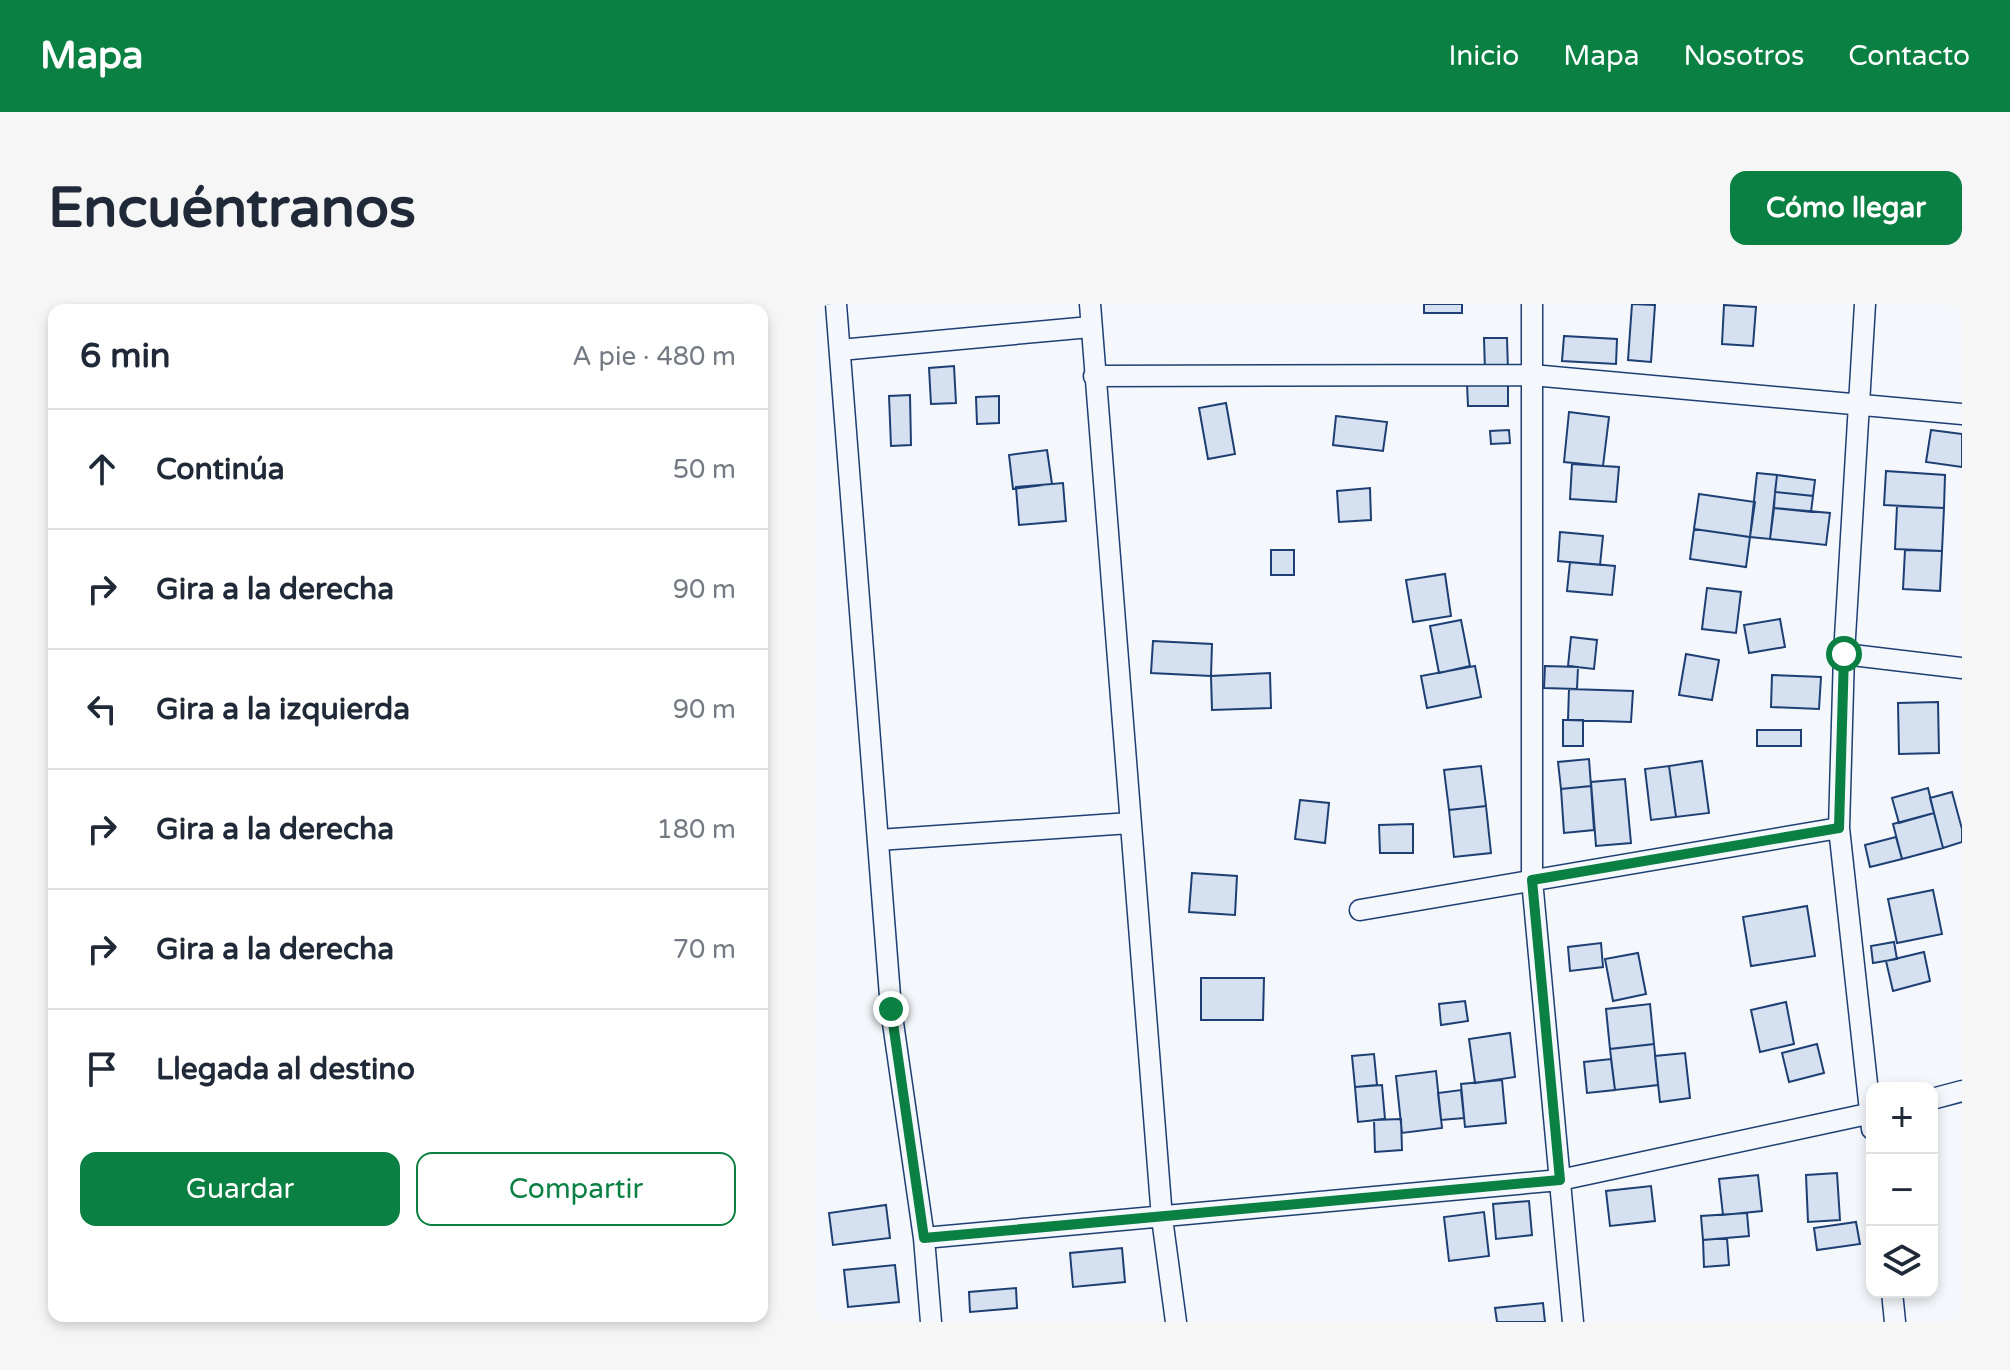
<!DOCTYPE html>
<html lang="es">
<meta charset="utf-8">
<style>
:root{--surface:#fff;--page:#f6f6f7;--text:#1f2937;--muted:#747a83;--line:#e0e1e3;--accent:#0b8043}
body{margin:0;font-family:"Varela Round",sans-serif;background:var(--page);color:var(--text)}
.controls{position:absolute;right:24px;bottom:24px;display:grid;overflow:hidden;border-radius:16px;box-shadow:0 4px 12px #0003}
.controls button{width:72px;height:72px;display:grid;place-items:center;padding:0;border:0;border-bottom:2px solid var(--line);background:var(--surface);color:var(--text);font:40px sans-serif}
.stop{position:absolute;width:24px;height:24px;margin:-18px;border:6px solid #0b8043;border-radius:50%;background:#fff}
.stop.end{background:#0b8043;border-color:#fff;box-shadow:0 2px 8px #0008}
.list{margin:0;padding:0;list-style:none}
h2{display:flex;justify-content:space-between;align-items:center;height:104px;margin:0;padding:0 32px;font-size:34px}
h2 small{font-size:26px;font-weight:400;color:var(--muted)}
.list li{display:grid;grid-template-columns:52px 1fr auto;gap:24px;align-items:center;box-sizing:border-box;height:120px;padding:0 32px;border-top:2px solid var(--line)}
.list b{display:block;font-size:30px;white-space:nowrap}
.list em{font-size:26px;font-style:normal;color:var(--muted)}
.actions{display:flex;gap:16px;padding:24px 32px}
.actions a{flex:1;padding:18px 0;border:2px solid var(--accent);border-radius:16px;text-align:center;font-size:28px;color:var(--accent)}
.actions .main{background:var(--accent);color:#fff}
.icon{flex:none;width:44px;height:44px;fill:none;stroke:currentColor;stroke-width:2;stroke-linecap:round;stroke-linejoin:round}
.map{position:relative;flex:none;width:1146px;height:1018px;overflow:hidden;border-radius:16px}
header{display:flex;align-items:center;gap:48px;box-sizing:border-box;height:112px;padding:0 40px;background:var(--accent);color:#fff}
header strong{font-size:38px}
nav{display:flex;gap:44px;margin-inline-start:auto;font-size:28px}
.intro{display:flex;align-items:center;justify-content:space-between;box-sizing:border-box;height:192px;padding:0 48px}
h1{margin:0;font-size:56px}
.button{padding:20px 36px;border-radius:16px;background:var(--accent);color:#fff;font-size:28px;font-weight:700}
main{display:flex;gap:48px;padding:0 48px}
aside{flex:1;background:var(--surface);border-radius:16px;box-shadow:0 4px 12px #0003}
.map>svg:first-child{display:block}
.building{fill:#d5e0f0;stroke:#1d3f73;stroke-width:2}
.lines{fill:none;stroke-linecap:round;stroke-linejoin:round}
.street-casing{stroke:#1d3f73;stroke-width:23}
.street{stroke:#f4f7fb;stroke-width:20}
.route{stroke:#0b8043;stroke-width:10}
</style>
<header>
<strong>Mapa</strong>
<nav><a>Inicio</a><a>Mapa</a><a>Nosotros</a><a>Contacto</a></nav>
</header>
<div class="intro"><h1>Encuéntranos</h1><a class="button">Cómo llegar</a></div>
<main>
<aside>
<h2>6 min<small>A pie · 480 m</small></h2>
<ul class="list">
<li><svg class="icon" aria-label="ahead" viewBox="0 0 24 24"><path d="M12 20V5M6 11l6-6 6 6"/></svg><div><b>Continúa</b></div><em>50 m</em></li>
<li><svg class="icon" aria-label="right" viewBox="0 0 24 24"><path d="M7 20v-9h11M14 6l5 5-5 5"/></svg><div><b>Gira a la derecha</b></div><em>90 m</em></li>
<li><svg class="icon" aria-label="left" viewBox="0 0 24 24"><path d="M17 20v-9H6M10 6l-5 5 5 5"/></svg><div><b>Gira a la izquierda</b></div><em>90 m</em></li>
<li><svg class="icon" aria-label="right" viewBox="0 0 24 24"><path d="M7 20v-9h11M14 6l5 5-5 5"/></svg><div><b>Gira a la derecha</b></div><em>180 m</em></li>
<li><svg class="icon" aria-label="right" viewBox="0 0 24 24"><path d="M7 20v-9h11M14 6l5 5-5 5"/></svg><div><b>Gira a la derecha</b></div><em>70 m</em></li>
<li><svg class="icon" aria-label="arrive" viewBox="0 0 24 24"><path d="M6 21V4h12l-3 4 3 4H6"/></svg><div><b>Llegada al destino</b></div></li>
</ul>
<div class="actions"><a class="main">Guardar</a><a>Compartir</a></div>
</aside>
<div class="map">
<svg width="1146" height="1018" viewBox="0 0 1146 1018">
<rect width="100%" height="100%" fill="#f4f7fb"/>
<!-- building -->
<path class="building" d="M 608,0 L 646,0 L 646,9 L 608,9 Z
M 816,0 L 839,1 L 835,58 L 812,56 Z
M 908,1 L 940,3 L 937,42 L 906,40 Z
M 748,32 L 801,35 L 800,60 L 746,57 Z
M 668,34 L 691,34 L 692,67 L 669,67 Z
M 138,62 L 140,99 L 115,100 L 113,64 Z
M 651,80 L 692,80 L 692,102 L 652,102 Z
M 94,91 L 95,141 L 75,142 L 73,92 Z
M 183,92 L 183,119 L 161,120 L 160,93 Z
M 410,99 L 419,150 L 392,155 L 383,104 Z
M 753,108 L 793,113 L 787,162 L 748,158 Z
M 520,112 L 571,118 L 567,147 L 517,141 Z
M 693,126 L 694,139 L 675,140 L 674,127 Z
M 1115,126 L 1146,130 L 1146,163 L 1110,158 Z
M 231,146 L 236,180 L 197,185 L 193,151 Z
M 756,160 L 803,163 L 800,198 L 754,195 Z
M 1070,167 L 1129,171 L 1128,204 L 1068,201 Z
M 941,169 L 961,171 L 954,235 L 934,233 Z
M 961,171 L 999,176 L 997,192 L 959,188 Z
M 247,179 L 250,217 L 203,221 L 200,183 Z
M 554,184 L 555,216 L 523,218 L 521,187 Z
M 959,188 L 997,192 L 995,208 L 958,204 Z
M 883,190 L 939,198 L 934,233 L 878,225 Z
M 1081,202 L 1128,204 L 1126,247 L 1079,245 Z
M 958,204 L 1014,209 L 1010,241 L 954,235 Z
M 878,225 L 934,233 L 930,263 L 874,255 Z
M 744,228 L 787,232 L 784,261 L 742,257 Z
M 455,246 L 478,246 L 478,271 L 455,271 Z
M 1089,246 L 1126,247 L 1124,287 L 1087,285 Z
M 754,258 L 799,262 L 796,291 L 751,287 Z
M 629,270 L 635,312 L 597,318 L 590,276 Z
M 891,284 L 925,288 L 920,329 L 886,325 Z
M 964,315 L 969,343 L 933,349 L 928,321 Z
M 645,316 L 654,362 L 623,369 L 614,322 Z
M 755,333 L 781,336 L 778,365 L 752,362 Z
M 337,337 L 396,340 L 395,372 L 335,369 Z
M 870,350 L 903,356 L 896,396 L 863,391 Z
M 659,362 L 665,393 L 611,404 L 605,372 Z
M 729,362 L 762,363 L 761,385 L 728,384 Z
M 454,369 L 455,404 L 396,406 L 395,372 Z
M 956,371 L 1005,373 L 1003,405 L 955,403 Z
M 753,385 L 817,387 L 815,418 L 752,416 Z
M 1122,398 L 1123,449 L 1083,450 L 1082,399 Z
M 747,416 L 767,416 L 767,442 L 747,442 Z
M 941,426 L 985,426 L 985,442 L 941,442 Z
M 773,455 L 775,482 L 745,485 L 742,458 Z
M 886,457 L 893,509 L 860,513 L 853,462 Z
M 665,462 L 670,502 L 633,506 L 628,466 Z
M 853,462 L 860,513 L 835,516 L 829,465 Z
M 809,475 L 815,539 L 780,542 L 775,478 Z
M 775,482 L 778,526 L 748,529 L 745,485 Z
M 1112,484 L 1118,509 L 1083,519 L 1076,494 Z
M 1136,488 L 1146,525 L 1146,538 L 1127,544 L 1114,494 Z
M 484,496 L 513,499 L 509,539 L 479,535 Z
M 670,502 L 675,549 L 638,553 L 633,506 Z
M 1118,509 L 1127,544 L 1086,555 L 1077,520 Z
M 597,520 L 597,549 L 564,549 L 563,521 Z
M 1080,533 L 1086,555 L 1054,563 L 1049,541 Z
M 376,569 L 421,572 L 419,611 L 373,608 Z
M 1117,586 L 1126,630 L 1081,639 L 1072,595 Z
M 991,602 L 999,652 L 935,662 L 927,613 Z
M 1078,638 L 1081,655 L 1057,659 L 1055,642 Z
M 785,639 L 787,663 L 754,667 L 752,643 Z
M 1108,648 L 1114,677 L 1077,687 L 1070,657 Z
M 822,649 L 830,690 L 797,697 L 789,655 Z
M 385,674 L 448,674 L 447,716 L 385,716 Z
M 649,697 L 652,717 L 625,721 L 623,700 Z
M 970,698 L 978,740 L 944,748 L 935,706 Z
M 834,700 L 838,740 L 794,745 L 790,705 Z
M 694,729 L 699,773 L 659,779 L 653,735 Z
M 838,740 L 842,781 L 799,786 L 794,745 Z
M 1001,740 L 1008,769 L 973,778 L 966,749 Z
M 869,749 L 874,794 L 844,798 L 839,752 Z
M 558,750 L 561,781 L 539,783 L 536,752 Z
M 795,755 L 799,786 L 771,789 L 768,758 Z
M 620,767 L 626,824 L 586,829 L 580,772 Z
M 686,776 L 690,819 L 649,823 L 645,780 Z
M 566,781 L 569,815 L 542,818 L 539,783 Z
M 645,786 L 648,814 L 625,816 L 622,789 Z
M 585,815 L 586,846 L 559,848 L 558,816 Z
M 1021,869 L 1024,916 L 992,918 L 990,871 Z
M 942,871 L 946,907 L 907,911 L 903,875 Z
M 835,882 L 839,917 L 794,922 L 790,887 Z
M 713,897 L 716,931 L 680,935 L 677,900 Z
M 70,901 L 74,934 L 17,941 L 13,909 Z
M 668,908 L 673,952 L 633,957 L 628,913 Z
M 931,909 L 933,932 L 887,936 L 885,912 Z
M 1040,918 L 1044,940 L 1001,946 L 998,924 Z
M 911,934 L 913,961 L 888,963 L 887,936 Z
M 306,944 L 309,978 L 257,983 L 254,949 Z
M 79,961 L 83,998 L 32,1003 L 28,966 Z
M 200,984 L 201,1004 L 154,1008 L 153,988 Z
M 727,999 L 729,1018 L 681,1018 L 679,1004 Z"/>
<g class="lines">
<!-- street casing -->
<g class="street-casing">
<path id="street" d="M 20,0 L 75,705 L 108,934 L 115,1018
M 274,0 L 346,914 L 360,1018
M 716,0 L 716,576 L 757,1018
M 1049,0 L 1028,350 L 1023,524 L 1056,825
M 24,46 L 274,23
M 278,72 L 716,71 L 1146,110
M 1028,350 L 1146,364
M 62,536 L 314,519
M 544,606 L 1023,524
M 1116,795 L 1146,787
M 108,934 L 744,876 L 1056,809
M 1076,988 L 1079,1018"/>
</g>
<!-- street -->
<use href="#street" class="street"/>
</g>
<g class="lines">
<!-- route -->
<path class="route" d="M 75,705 L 108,934 L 744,876 L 716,576 L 1023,524 L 1028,350"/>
</g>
</svg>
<div class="controls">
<button>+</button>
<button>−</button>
<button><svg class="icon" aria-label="layers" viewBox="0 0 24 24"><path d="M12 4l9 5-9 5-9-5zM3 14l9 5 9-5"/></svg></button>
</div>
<div class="stop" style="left:1028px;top:350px"></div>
<div class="stop end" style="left:75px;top:705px"></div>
</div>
</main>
